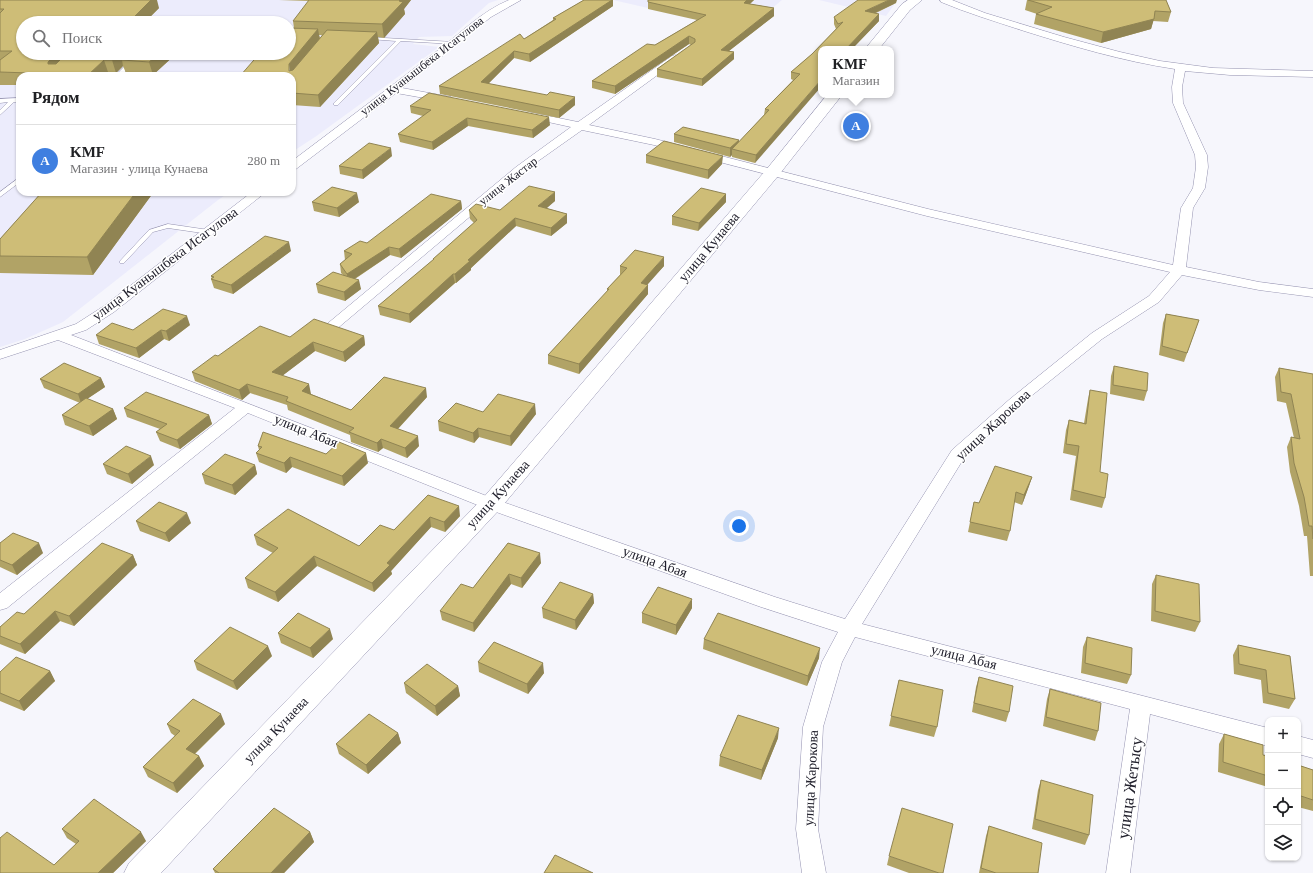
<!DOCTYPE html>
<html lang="ru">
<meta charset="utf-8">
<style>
:root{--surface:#fff;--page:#f6f6f6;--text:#202124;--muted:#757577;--line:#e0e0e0;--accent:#726532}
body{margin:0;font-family:"Times New Roman",serif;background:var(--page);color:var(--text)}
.controls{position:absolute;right:12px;bottom:12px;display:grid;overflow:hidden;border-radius:8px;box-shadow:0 1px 3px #0004}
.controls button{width:36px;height:36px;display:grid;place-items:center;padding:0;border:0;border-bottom:1px solid var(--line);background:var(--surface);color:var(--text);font:20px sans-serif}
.you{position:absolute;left:739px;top:526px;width:14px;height:14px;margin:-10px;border:3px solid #fff;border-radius:50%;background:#1a73e8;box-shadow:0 0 0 6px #1a73e833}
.badge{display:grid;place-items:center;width:26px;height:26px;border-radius:50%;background:var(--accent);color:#fff;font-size:13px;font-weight:700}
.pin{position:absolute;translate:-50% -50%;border:2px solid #fff;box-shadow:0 1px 4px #0006}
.popup{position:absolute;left:818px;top:46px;width:76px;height:52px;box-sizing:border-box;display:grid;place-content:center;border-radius:8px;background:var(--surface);filter:drop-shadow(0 1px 3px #0005);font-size:13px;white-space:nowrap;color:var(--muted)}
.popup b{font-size:15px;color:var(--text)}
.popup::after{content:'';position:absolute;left:50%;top:100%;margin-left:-8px;border:8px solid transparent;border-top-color:var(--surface)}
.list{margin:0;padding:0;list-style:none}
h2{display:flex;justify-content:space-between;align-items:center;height:52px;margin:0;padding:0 16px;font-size:17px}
h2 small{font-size:13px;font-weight:400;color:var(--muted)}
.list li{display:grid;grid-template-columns:26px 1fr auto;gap:12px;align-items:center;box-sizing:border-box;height:72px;padding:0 16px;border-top:1px solid var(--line)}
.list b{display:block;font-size:15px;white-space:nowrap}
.list p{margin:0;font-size:13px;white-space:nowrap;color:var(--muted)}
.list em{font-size:13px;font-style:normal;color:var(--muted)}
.icon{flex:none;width:22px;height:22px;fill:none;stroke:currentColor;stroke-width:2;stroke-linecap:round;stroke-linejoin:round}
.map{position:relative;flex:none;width:1313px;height:873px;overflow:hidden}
.search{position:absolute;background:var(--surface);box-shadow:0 1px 3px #0004;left:16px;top:16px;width:280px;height:44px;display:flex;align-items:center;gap:10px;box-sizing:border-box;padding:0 14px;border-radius:22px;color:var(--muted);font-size:15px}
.panel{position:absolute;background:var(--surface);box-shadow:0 1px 3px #0004;left:16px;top:72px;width:280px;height:124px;border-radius:12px}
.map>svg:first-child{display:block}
.built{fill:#ececfc;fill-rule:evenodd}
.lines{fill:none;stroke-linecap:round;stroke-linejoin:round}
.service-casing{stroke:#9492b0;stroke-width:1}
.minor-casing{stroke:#9492b0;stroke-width:1}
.secondary-casing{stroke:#9492b0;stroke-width:1}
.service{fill:#fff;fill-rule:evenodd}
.minor{fill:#fff;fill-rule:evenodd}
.secondary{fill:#fff;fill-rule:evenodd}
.wall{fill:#b1a366;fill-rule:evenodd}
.shaded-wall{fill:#908453}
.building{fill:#cebd77;stroke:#908453}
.labels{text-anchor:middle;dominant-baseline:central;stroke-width:3;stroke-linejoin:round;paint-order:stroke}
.far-street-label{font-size:12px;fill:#21202c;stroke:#fff}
.street-label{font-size:14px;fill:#21202c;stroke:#fff}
.near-street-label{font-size:17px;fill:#21202c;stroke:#fff}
</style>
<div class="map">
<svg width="1313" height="873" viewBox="0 0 1313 873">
<rect width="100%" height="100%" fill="#f6f6fc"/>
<!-- built -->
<path class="built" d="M 0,0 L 498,0 L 489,3 L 452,36 L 419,37 L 413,44 L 439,47 L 315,137 L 292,152 L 292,76 L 20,76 L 20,192 L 230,192 L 218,200 L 63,322 L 25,339 L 0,347 ZM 23,23 L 289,23 L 289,53 L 23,53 Z
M 613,0 L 713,0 L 683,16 Z
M 723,0 L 782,0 L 770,10 Z
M 819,0 L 892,0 L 894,1 L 894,5 L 886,16 Z"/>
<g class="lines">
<!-- service casing -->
<g class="service-casing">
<path id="service" d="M 367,37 L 454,42 L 456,43 L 454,44 L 401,41 L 338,105 L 334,105 L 334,103 L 396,41 L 369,39 L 367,39 Z
M 138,53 L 143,53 L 121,76 L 115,76 Z
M 20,98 L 20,102 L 14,102 L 0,115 L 0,110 L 8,102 L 0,103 L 0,99 Z
M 20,177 L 20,182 L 0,197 L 0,192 Z
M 168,224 L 209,230 L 212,232 L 209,234 L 168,228 L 153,232 L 124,263 L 120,263 L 120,261 L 149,230 Z"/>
</g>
<!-- minor casing -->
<g class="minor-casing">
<path id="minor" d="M 509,0 L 521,0 L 491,17 L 402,88 L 451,97 L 452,99 L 451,101 L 447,102 L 396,93 L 296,169 L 292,170 L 292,161 C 341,124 389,88 437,51 C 461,33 482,11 509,0 Z
M 940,0 L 952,0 L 985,13 L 1064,37 L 1120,52 L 1160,61 L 1213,68 L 1313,71 L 1313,77 L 1230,75 L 1185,71 L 1182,87 L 1183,103 L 1207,155 L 1208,167 L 1205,188 L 1193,208 L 1186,267 L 1259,282 L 1313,289 L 1313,297 L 1259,290 L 1182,275 L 1159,302 L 1102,339 L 1020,405 L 964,458 L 862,624 L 1268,728 L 1268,746 L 1150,714 L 1130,873 L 1106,873 L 1130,709 L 855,637 L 842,662 L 823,727 L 818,829 L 826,873 L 802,873 L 796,829 L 803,727 L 822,662 L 838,632 L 761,607 L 485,508 L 248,413 L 7,608 L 0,610 L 0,593 L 235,408 L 58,340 L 0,359 L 0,350 L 76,324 L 104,306 L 252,192 L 266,192 L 114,312 L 86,330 L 71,335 L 497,500 L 775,597 L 845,619 L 952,450 L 1010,399 L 1092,333 L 1149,296 L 1170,272 L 927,216 L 654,145 L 582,130 L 524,171 L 339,327 L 334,328 L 329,327 L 327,324 L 516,167 L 571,127 L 525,117 L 524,115 L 525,113 L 529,112 L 578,122 L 672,56 L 675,55 L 680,58 L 678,60 L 589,125 L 655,139 L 928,209 L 1173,265 L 1181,208 L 1193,188 L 1196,167 L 1195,155 L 1173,103 L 1172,87 L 1175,69 C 1122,61 1072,46 1021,30 C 994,21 967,13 941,2 Z
M 1298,736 L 1313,740 L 1313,758 L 1298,754 Z"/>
</g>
<!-- secondary casing -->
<g class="secondary-casing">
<path id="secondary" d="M 908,0 L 922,0 L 910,10 L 879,49 L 865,49 L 902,4 Z
M 827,95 L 842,95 L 778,176 L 499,510 L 161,873 L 124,873 L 129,863 L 483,498 L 766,170 Z"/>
</g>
<!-- service -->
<use href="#service" class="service"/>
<!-- minor -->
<use href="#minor" class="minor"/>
<!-- secondary -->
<use href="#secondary" class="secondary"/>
</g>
<!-- wall -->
<path class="wall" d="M 0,0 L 159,8 L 146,21 L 23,23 L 23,53 L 177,53 L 153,75 L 126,73 L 123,66 L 116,73 L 108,72 L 104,76 L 20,76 L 20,85 L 0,85 Z
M 279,0 L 411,0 L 404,9 L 405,14 L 384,38 L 378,37 L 379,43 L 320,107 L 292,105 L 292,76 L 289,53 L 294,28 L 293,21 L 309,1 ZM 319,35 L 322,35 L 320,38 Z
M 584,0 L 613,0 L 613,6 L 530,62 L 514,58 L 488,84 L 575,105 L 559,118 L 440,94 L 439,86 L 524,39 L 553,20 L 553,18 Z
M 754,0 L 750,4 L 774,8 L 774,16 L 729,51 L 734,52 L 734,59 L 702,86 L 657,77 L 657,69 L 691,45 L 689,44 L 615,94 L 592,88 L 592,81 L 655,45 L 697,20 L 648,9 L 648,2 Z
M 1027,0 L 1166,0 L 1171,12 L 1168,22 L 1153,21 L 1151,29 L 1101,43 L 1034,24 L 1036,14 L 1037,14 L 1025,10 Z
M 896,3 L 876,13 L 879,14 L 879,21 L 852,49 L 821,49 L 755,163 L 732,157 L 732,155 L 730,157 L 674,142 L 674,134 L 739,140 L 739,142 L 764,115 L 765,109 L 793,80 L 791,79 L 791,72 L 812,54 L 836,29 L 834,24 L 834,17 Z
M 410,106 L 550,125 L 533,138 L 468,126 L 433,150 L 400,142 L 398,134 L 423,116 L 411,113 Z
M 646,155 L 722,164 L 708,179 L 646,163 Z
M 392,156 L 363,179 L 340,174 L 339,166 Z
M 42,192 L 153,192 L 153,193 L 93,275 L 0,273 L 0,239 Z
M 726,194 L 726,202 L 698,231 L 672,225 L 672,216 Z
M 461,201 L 462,209 L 401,258 L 390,255 L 355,279 L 361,289 L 345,301 L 318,293 L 316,284 L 343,275 L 341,273 L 340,264 L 345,260 L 344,251 L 367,243 Z
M 555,201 L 546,208 L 567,214 L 567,223 L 551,236 L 516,226 L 471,268 L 471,270 L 456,283 L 455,283 L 410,323 L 380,315 L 378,306 L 433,260 L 433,259 L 474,223 L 470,219 L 469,210 L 500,210 Z
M 312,202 L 359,202 L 339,217 L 314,211 Z
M 291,251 L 233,294 L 214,288 L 211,279 L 212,279 L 211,276 Z
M 620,266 L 664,266 L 647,284 L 648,294 L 579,374 L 548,364 L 548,355 L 607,292 L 607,289 L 620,275 Z
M 1166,314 L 1199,320 L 1184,362 L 1159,355 L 1163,323 Z
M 190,325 L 169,341 L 164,339 L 139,358 L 99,344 L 96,335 Z
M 364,336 L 365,345 L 345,362 L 315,351 L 282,376 L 311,394 L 351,410 L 427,397 L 398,429 L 419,446 L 407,458 L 383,448 L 378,452 L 351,442 L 350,435 L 288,410 L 287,405 L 250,393 L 242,400 L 195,381 L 192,372 L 218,356 L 290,337 Z
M 1114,366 L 1147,391 L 1144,401 L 1110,394 L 1111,376 Z
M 1279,368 L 1313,374 L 1313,576 L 1310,576 L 1307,536 L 1304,536 L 1299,506 L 1290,472 L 1287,447 L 1291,437 L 1294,438 L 1286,403 L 1277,401 L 1275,377 Z
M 101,378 L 105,387 L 87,399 L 113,409 L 117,419 L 93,436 L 65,425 L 62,415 L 80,403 L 44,388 L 40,379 Z
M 1090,390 L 1100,472 L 1105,498 L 1102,508 L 1070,500 L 1076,456 L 1063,453 L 1066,430 L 1069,420 L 1084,423 L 1088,399 Z
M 124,408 L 209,415 L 212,424 L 180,449 L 160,441 L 156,432 L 160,429 L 127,417 Z
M 483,412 L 536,414 L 511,446 L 479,437 L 474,443 L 439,431 L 438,421 Z
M 258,446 L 326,454 L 368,463 L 344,486 L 292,467 L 286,473 L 259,462 L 256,453 L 259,450 Z
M 103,464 L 154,465 L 132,484 L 107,474 Z
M 255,465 L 257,474 L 235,495 L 205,484 L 202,474 Z
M 1032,477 L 1029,486 L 1022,505 L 1014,502 L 1010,531 L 1007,541 L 968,532 L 974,502 L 979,503 Z
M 428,495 L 460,516 L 445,532 L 431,527 L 391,571 L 392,574 L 374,592 L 317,566 L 278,602 L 248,588 L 245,578 L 273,553 L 257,545 L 254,535 L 359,546 L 394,530 Z
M 136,521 L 191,523 L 169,542 L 140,531 Z
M 0,543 L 43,553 L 17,575 L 0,567 Z
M 508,543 L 541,563 L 522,588 L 511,584 L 474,632 L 442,620 L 440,611 L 473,588 Z
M 133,555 L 137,565 L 74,626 L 60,621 L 25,654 L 0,644 L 0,627 Z
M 1156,575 L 1200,622 L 1195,632 L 1151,621 L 1152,584 Z
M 593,594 L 594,603 L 576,630 L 543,618 L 542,608 Z
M 692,608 L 676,635 L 642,623 L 642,613 Z
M 278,633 L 333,639 L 313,658 L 281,643 Z
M 1087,637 L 1131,675 L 1127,684 L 1081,673 L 1083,647 Z
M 704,639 L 819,658 L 807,686 L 703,649 Z
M 1238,645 L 1290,656 L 1295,699 L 1289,709 L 1263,703 L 1261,680 L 1234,674 L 1233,655 Z
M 272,656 L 237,690 L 197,670 L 194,661 Z
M 478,662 L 544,673 L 528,694 L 479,672 Z
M 50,671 L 55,681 L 24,711 L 0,701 L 0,672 Z
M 979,677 L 1009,712 L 1006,722 L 972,712 L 976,687 Z
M 899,680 L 937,727 L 934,737 L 889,726 Z
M 404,683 L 458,686 L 460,696 L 437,716 L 406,693 Z
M 1050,689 L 1098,731 L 1095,741 L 1043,726 L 1047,699 Z
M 167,724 L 225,724 L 195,754 L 199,756 L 204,766 L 177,793 L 148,777 L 143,767 L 175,736 L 171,733 Z
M 398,733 L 401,743 L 368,774 L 339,754 L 336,744 Z
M 1224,734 L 1263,755 L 1268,756 L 1268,787 L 1218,772 L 1219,744 Z
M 778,738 L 761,780 L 719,766 L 720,756 Z
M 1298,765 L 1313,770 L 1313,811 L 1298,807 Z
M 1041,780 L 1089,835 L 1085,845 L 1032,829 L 1038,790 Z
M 989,826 L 1038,873 L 979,873 L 986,836 Z
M 62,829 L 146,841 L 113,873 L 0,873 L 54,865 L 76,844 L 67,838 Z
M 310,832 L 314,842 L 284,873 L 215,873 L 213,869 Z
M 889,856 L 943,873 L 909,873 L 887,865 Z"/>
<!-- shaded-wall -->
<path class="shaded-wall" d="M 151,0 L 157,0 L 159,8 L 146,21 L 147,23 L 133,23 L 132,19 Z
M 400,0 L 411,0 L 404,9 L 405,14 L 384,38 L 382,24 Z
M 612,0 L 613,0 L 613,6 L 530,62 L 529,54 Z
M 747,0 L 754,0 L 743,10 L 744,3 Z
M 889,0 L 897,0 L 896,3 L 864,18 L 865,11 Z
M 774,8 L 774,16 L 721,57 L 721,50 Z
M 879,14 L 879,21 L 852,49 L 846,49 Z
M 1154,19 L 1151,29 L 1101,43 L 1103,32 Z
M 318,29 L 320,40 L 290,76 L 289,64 Z
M 377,32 L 379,43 L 320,107 L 318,95 Z
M 689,36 L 689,44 L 615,94 L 615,86 Z
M 514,51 L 514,58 L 482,90 L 481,82 Z
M 734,52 L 734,59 L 702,86 L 702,79 Z
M 57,53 L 75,53 L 54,73 L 48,64 L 48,62 Z
M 119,53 L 136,53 L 122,60 L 123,66 L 116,73 L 112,60 Z
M 160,53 L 177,53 L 153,75 L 149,62 Z
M 104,60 L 108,72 L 104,76 L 88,76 L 88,75 Z
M 821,80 L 821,87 L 755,163 L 756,155 Z
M 575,97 L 575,105 L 559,118 L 559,110 Z
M 549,117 L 550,125 L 533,138 L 532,130 Z
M 467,118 L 468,126 L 433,150 L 432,142 Z
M 739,140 L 739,148 L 732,149 L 732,155 L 730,157 L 730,148 Z
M 391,148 L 392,156 L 363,179 L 362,170 Z
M 723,156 L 722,164 L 708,179 L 708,170 Z
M 136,192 L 153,192 L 153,193 L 93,275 L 87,257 Z
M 555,192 L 555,201 L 539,215 L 538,206 Z
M 357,193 L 359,202 L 339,217 L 337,208 Z
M 726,194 L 726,202 L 698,231 L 699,223 Z
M 461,201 L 462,209 L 401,258 L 399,249 Z
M 567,214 L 567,223 L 551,236 L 551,228 Z
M 515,218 L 516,226 L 471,268 L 471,270 L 456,283 L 455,274 L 468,260 Z
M 289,242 L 291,251 L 233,294 L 231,285 Z
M 389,247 L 390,255 L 348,283 L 347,274 Z
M 664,257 L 664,266 L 641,292 L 641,283 Z
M 453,274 L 455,283 L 410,323 L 409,314 Z
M 359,280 L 361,289 L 345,301 L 344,292 Z
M 648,285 L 648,294 L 579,374 L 579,364 Z
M 187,316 L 190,325 L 169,341 L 166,331 Z
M 161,330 L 164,339 L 139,358 L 136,348 Z
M 364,336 L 365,345 L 345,362 L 343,352 Z
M 313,342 L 315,351 L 274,382 L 272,372 Z
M 101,378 L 105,387 L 81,403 L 78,394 Z
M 247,384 L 250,393 L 242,400 L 239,390 Z
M 309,384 L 311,394 L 304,400 L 302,391 Z
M 426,388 L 427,397 L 392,435 L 390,426 Z
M 535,404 L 536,414 L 511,446 L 510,436 Z
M 113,409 L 117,419 L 93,436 L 89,426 Z
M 209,415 L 212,424 L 180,449 L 177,440 Z
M 478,428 L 479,437 L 474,443 L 473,433 Z
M 418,436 L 419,446 L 407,458 L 405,448 Z
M 381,439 L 383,448 L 378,452 L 377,443 Z
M 366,453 L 368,463 L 344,486 L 342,476 Z
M 151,456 L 154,465 L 132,484 L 128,474 Z
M 290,457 L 292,467 L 286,473 L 284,463 Z
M 255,465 L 257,474 L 235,495 L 232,485 Z
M 1032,477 L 1029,486 L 1022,505 L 1024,495 Z
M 459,506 L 460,516 L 445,532 L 444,522 Z
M 187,513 L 191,523 L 169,542 L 165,533 Z
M 430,517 L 431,527 L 391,571 L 392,574 L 374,592 L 372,583 L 387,563 Z
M 39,543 L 43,553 L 17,575 L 12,565 Z
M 540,553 L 541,563 L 522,588 L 521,578 Z
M 133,555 L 137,565 L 74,626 L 69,616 Z
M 314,556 L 317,566 L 278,602 L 275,592 Z
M 509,574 L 511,584 L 474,632 L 473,623 Z
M 593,594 L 594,603 L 576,630 L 575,620 Z
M 692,599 L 692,608 L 676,635 L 676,625 Z
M 55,611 L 60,621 L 25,654 L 20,644 Z
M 330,629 L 333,639 L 313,658 L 310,648 Z
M 268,646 L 272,656 L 237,690 L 233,681 Z
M 820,648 L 819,658 L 807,686 L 808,676 Z
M 543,663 L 544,673 L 528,694 L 527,684 Z
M 50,671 L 55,681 L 24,711 L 19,701 Z
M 458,686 L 460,696 L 437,716 L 435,706 Z
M 221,714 L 225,724 L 190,758 L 186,749 Z
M 779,728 L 778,738 L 761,780 L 762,770 Z
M 398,733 L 401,743 L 368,774 L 366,765 Z
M 199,756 L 204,766 L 177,793 L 173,783 Z
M 141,832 L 146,841 L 113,873 L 98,873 Z
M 310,832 L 314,842 L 284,873 L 271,873 Z"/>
<!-- building -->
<path class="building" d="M 0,0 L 151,0 L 132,19 L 146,20 L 142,23 L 23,23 L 23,53 L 57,53 L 48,62 L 48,64 L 56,64 L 67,53 L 119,53 L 112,60 L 104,60 L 88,75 L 0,72 L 0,60 L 12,51 L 0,51 L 0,13 L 4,9 L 0,9 Z
M 309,0 L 400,0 L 399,1 L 403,2 L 382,24 L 293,21 Z
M 584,0 L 612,0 L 529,54 L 514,51 L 481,82 L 547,95 L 550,92 L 575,97 L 559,110 L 439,86 L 520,34 L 524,39 L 556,19 L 553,18 Z
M 648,0 L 747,0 L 744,3 L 774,8 L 721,50 L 734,52 L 702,79 L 657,69 L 695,42 L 695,39 L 689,36 L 615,86 L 592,81 L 647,44 L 655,45 L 706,15 L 648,2 Z
M 858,0 L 889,0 L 865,11 L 879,14 L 846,49 L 821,49 L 821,80 L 756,155 L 732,149 L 769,110 L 765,109 L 800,74 L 791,72 L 812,54 L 843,22 L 838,24 L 834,17 Z
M 1028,0 L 1166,0 L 1171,12 L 1155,11 L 1154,19 L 1103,32 L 1036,14 L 1052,7 Z
M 289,28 L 318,29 L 289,64 L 289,71 L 293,70 L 327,30 L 377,32 L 318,95 L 292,93 L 292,76 L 240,76 L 260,53 L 289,53 Z
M 129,53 L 160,53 L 149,62 L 122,60 Z
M 429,93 L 549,117 L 532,130 L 467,118 L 432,142 L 398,134 L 431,110 L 410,106 Z
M 683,127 L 739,140 L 730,148 L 674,134 Z
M 664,141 L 723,156 L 708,170 L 646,155 Z
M 369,143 L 391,148 L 362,170 L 339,166 Z
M 529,186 L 555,192 L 538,206 L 567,214 L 551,228 L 515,218 L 468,260 L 470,261 L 455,274 L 453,274 L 409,314 L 378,306 L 434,259 L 433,259 L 477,220 L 469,210 L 476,204 L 500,210 Z
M 332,187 L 357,193 L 337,208 L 312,202 Z
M 701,188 L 726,194 L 699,223 L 672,216 Z
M 42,192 L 136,192 L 87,257 L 0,256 L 0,239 Z
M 431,194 L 461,201 L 399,249 L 389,247 L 347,274 L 340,264 L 352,254 L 344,251 L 360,241 L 367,243 Z
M 265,236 L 289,242 L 231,285 L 211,279 L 214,277 L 211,276 Z
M 635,250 L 664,257 L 641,283 L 648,285 L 579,364 L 548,355 L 609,289 L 607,289 L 627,268 L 620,266 Z
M 333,272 L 359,280 L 344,292 L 316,284 Z
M 163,309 L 187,316 L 166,331 L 161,330 L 136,348 L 96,335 L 112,323 L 133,330 Z
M 1166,314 L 1199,320 L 1187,353 L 1162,346 Z
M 314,319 L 364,336 L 343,352 L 313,342 L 272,372 L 309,384 L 302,391 L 351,410 L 384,377 L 426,388 L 390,426 L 418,436 L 405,448 L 381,439 L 377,443 L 349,432 L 354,428 L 286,401 L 288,397 L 247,384 L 239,390 L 192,372 L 215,355 L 218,356 L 260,326 L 290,337 Z
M 64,363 L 101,378 L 78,394 L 40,379 Z
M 1114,366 L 1148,373 L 1147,391 L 1113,385 Z
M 1279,368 L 1313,374 L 1313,539 L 1312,526 L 1309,526 L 1304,497 L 1294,463 L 1291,437 L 1300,439 L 1291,394 L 1281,392 Z
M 1090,390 L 1107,393 L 1100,472 L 1108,474 L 1105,498 L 1073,490 L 1079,446 L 1066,444 L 1069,420 L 1086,424 Z
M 146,392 L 209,415 L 177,440 L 156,432 L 167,424 L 124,408 Z
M 498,394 L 535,404 L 510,436 L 478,428 L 473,433 L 438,421 L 456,403 L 483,412 Z
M 86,398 L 113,409 L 89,426 L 62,415 Z
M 263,432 L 326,454 L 339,442 L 366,453 L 342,476 L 290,457 L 284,463 L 256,453 L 262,447 L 258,446 Z
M 126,446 L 151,456 L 128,474 L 103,464 Z
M 225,454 L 255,465 L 232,485 L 202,474 Z
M 995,466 L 1032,477 L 1024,495 L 1016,492 L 1010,531 L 970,522 L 974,502 L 979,503 Z
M 428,495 L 459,506 L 444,522 L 430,517 L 387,563 L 390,565 L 372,583 L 314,556 L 275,592 L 245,578 L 278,548 L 254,535 L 288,509 L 359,546 L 380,525 L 394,530 Z
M 159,502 L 187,513 L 165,533 L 136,521 Z
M 13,533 L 39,543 L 12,565 L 0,560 L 0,543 Z
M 102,543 L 133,555 L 69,616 L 55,611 L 20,644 L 0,636 L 0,627 L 17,612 L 24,614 Z
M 508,543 L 540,553 L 521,578 L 509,574 L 473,623 L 440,611 L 461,584 L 473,588 Z
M 1156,575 L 1199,584 L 1200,622 L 1155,611 Z
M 560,582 L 593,594 L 575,620 L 542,608 Z
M 658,587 L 692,599 L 676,625 L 642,613 Z
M 298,613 L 330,629 L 310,648 L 278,633 Z
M 718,613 L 820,648 L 808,676 L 704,639 Z
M 230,627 L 268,646 L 233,681 L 194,661 Z
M 1087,637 L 1132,648 L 1131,675 L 1085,663 Z
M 494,642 L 543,663 L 527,684 L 478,662 Z
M 1238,645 L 1290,656 L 1295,699 L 1268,693 L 1266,670 L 1239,664 Z
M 16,657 L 50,671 L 19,701 L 0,693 L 0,672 Z
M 427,664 L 458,686 L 435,706 L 404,683 Z
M 979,677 L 1013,686 L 1009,712 L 974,703 Z
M 899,680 L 943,690 L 937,727 L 891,716 Z
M 1050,689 L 1101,703 L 1098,731 L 1046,717 Z
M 193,699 L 221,714 L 186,749 L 199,756 L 173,783 L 143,767 L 180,731 L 167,724 Z
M 369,714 L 398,733 L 366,765 L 336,744 Z
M 738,715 L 779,728 L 762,770 L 720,756 Z
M 1224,734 L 1263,745 L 1263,755 L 1268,756 L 1268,776 L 1223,762 Z
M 1298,765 L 1313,770 L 1313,800 L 1298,795 Z
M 1041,780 L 1093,795 L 1089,835 L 1035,819 Z
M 94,799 L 141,832 L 98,873 L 0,873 L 0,838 L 7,832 L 54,865 L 79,841 L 62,829 Z
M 274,808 L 310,832 L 271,873 L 219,873 L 213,869 Z
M 902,808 L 953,824 L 943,873 L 939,873 L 889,856 Z
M 989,826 L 1042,843 L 1038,873 L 996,873 L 981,868 Z
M 555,855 L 593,873 L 544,873 Z"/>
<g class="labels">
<!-- far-street labels -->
<g class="far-street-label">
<text transform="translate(422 66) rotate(-38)">улица Куанышбека Исагулова</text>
<text transform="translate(508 181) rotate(-38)">улица Жастар</text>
</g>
<!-- street labels -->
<g class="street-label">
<text transform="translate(709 247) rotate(-50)">улица Кунаева</text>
<text transform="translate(165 264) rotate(-37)">улица Куанышбека Исагулова</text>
<text transform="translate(993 425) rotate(-43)">улица Жарокова</text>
<text transform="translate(306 431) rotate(22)">улица Абая</text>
<text transform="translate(498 494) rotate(-48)">улица Кунаева</text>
<text transform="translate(655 562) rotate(20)">улица Абая</text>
<text transform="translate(964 657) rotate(14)">улица Абая</text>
<text transform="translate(276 730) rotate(-46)">улица Кунаева</text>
<text transform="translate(811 778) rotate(-87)">улица Жарокова</text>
</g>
<!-- near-street labels -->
<g class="near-street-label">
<text transform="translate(1130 788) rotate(-82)">улица Жетысу</text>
</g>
</g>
</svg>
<div class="controls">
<button>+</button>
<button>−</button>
<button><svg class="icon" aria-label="locate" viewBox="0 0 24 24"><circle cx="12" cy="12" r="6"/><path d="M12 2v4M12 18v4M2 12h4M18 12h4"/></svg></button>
<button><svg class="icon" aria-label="layers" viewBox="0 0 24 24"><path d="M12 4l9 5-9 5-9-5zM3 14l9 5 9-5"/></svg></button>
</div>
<div class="you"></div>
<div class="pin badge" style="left:856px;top:126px;background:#3f7fe0">A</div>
<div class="popup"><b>KMF</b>Магазин</div>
<div class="search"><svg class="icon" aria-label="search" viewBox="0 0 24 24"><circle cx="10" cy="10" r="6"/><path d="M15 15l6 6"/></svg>Поиск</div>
<section class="panel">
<h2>Рядом<small></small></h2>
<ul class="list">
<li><span class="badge" style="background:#3f7fe0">A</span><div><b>KMF</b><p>Магазин · улица Кунаева</p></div><em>280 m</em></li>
</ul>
</section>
</div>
